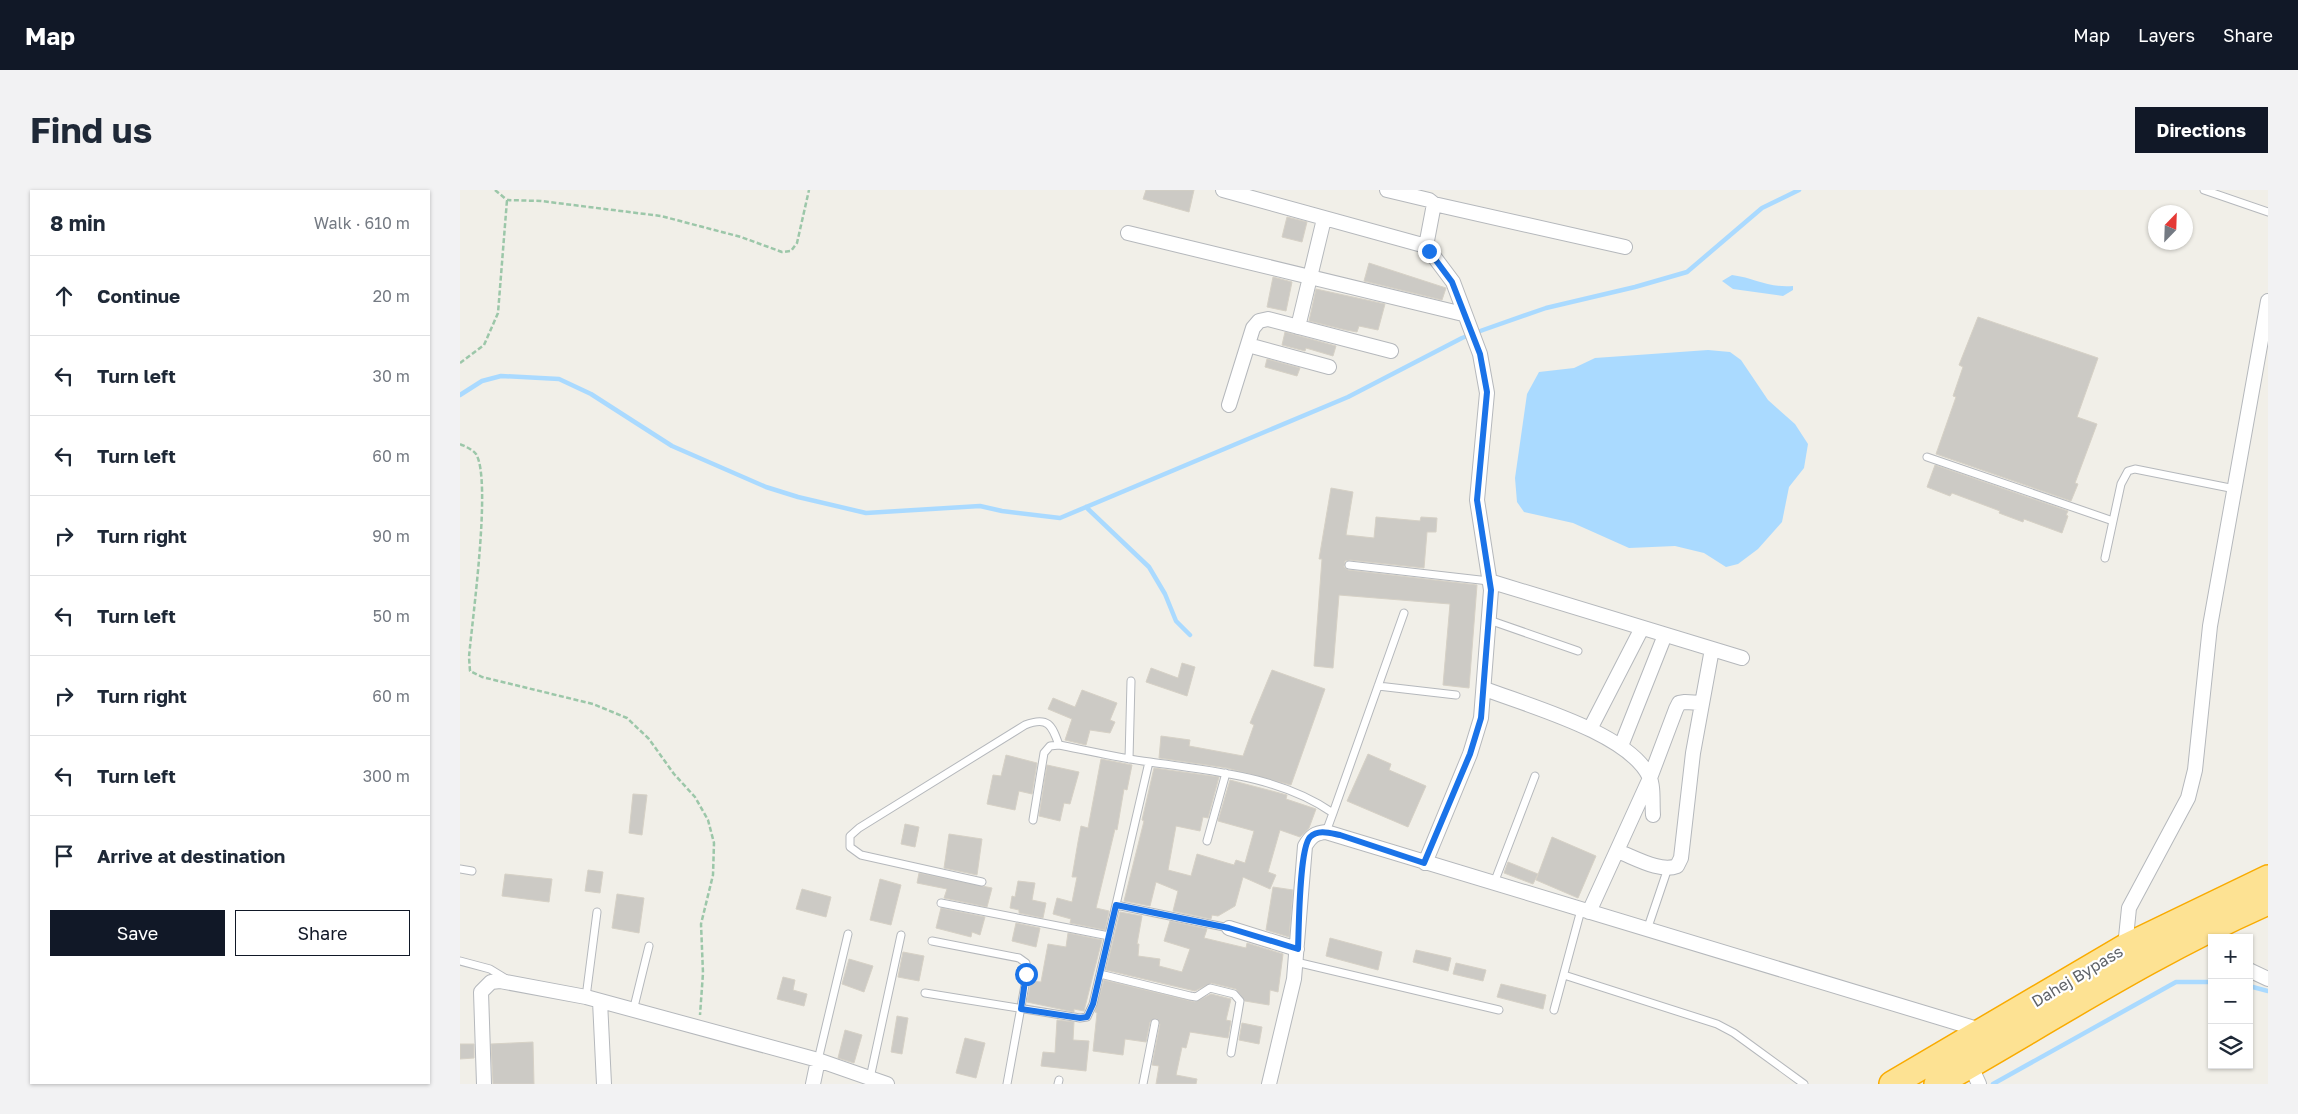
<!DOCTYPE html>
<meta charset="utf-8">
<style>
:root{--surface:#fff;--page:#f2f2f3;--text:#1f2937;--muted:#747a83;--line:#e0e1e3;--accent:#111827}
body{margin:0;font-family:"Golos Text",sans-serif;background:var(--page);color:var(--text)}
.controls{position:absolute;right:15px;bottom:15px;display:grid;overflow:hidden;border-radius:0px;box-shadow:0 1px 4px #0004}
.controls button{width:45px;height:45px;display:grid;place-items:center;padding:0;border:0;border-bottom:1px solid var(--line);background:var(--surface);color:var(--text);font:25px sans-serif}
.compass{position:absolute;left:1688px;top:15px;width:45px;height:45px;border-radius:50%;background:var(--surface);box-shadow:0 1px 4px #0004;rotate:23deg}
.stop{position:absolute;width:15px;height:15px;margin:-11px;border:4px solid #1a73e8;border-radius:50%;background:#fff}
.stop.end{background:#1a73e8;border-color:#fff;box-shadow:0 1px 5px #0008}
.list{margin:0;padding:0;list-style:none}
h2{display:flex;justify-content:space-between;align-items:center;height:65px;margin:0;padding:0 20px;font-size:21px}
h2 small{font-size:16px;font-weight:400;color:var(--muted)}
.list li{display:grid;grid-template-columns:32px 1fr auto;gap:15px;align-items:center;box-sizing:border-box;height:80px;padding:0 20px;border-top:1px solid var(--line)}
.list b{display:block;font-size:19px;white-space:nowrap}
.list em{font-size:16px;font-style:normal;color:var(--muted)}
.actions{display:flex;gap:10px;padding:15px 20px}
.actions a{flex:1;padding:11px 0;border:1px solid var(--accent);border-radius:0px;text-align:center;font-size:18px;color:var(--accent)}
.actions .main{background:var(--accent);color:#fff}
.icon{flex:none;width:28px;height:28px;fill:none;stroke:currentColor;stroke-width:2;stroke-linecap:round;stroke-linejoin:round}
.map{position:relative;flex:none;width:1808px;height:894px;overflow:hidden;border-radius:0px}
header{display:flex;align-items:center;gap:30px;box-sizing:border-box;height:70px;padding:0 25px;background:var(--accent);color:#fff}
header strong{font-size:24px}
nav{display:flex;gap:28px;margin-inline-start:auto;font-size:18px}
.intro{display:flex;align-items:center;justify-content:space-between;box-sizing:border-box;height:120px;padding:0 30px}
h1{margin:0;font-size:35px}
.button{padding:12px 22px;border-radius:0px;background:var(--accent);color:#fff;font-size:18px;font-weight:700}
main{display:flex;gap:30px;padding:0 30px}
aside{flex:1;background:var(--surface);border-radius:0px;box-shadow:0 1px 4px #0004}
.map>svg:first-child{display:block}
.water{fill:#aadaff}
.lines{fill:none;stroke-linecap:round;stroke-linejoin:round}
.stream{stroke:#aadaff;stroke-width:4.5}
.building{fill:#cccac5;stroke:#d6d1c6}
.lane-casing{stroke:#b5b8bc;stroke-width:9}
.street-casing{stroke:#b5b8bc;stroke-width:16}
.highway-casing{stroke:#f9ab00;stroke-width:28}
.path{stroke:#9cc7a9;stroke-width:2.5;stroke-dasharray:5 2.5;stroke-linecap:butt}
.lane{stroke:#fff;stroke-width:7}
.street{stroke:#fff;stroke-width:14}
.highway{stroke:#fde293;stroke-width:25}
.route{stroke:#1a73e8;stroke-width:6}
.labels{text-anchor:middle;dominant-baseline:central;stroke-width:4.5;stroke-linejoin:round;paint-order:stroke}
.street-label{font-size:16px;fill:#5f6368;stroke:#fff}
</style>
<header>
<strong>Map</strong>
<nav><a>Map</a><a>Layers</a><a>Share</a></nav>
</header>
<div class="intro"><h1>Find us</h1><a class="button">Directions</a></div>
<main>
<aside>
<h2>8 min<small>Walk · 610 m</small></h2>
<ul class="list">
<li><svg class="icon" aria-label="ahead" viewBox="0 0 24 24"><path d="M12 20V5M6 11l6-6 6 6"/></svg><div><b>Continue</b></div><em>20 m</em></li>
<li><svg class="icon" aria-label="left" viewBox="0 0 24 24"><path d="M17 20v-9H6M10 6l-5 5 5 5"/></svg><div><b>Turn left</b></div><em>30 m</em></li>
<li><svg class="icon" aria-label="left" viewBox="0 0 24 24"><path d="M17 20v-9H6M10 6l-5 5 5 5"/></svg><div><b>Turn left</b></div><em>60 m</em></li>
<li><svg class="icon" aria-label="right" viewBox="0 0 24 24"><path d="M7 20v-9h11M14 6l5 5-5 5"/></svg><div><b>Turn right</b></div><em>90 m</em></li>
<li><svg class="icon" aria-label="left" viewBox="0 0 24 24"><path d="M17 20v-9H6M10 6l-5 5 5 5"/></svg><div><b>Turn left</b></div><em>50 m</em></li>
<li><svg class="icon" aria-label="right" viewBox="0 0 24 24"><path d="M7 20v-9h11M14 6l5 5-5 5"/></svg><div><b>Turn right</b></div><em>60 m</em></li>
<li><svg class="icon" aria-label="left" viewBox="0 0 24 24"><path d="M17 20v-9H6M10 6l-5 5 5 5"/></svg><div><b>Turn left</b></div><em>300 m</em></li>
<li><svg class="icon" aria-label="arrive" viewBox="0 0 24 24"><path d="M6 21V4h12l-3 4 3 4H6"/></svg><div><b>Arrive at destination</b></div></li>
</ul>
<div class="actions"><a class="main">Save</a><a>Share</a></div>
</aside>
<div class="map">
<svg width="1808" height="894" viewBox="0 0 1808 894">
<rect width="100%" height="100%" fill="#f1efe8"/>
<!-- water -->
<path class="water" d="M 1272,85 C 1296,88 1306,98 1333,96 L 1333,100 L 1323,106 L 1273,99 L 1262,91 Z
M 1248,160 L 1270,162 L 1281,170 L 1308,210 L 1335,234 L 1348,254 L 1344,278 L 1329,297 L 1322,332 L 1298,359 L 1278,374 L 1266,377 L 1244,363 L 1215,356 L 1169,358 L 1113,333 L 1064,322 L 1057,312 L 1055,288 L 1067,204 L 1079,182 L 1114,178 L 1135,168 Z"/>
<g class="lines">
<!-- stream -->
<path class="stream" d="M 0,205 L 22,191 L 41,186 L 99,189 L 131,204 L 212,256 L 306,297 L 338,307 L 406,323 L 520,316 L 542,321 L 600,328 L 888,207 L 1002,148 L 1023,140 L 1086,118 L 1175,97 L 1227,82 L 1302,18 L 1339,0
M 626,317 L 689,377 L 705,404 L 716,431 L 730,445
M 1789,796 L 1808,801
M 1533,894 L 1716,792 L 1752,792"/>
</g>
<!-- building -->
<path class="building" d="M 686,0 L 734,0 L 729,22 L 683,9 Z
M 827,27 L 847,32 L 842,52 L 822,47 Z
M 909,73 L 986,98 L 982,110 L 904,91 Z
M 813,87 L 832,92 L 826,121 L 807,117 Z
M 856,99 L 925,114 L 918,140 L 899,136 L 897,142 L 886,140 L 849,131 Z
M 1518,127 L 1638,168 L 1617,227 L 1637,234 L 1615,293 L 1618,294 L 1611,311 L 1476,264 L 1496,207 L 1493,206 L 1503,177 L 1499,175 Z
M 825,142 L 876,156 L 873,166 L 846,158 L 845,161 L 822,155 Z
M 807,169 L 840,178 L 837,186 L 805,177 Z
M 1475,275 L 1608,321 L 1606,325 L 1608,326 L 1602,343 L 1564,329 L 1563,332 L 1539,323 L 1540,321 L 1492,303 L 1490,306 L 1467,297 Z
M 871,298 L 893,302 L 886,345 L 914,348 L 916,327 L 960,331 L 961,327 L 977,328 L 976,342 L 967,342 L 964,378 L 890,370 L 885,371 L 884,377 L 888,380 L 1017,395 L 1009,498 L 983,495 L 990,414 L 879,405 L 873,478 L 854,476 L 862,369 L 859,369 Z
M 722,473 L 735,477 L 727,506 L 686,492 L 691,478 L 718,488 Z
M 812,480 L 865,499 L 831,595 L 767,578 L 699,568 L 701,546 L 730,550 L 729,556 L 783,566 L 794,535 L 790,533 Z
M 622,500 L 657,513 L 650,530 L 655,532 L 650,543 L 630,540 L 626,555 L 605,550 L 612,529 L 588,519 L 593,508 L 615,517 Z
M 908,564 L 931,574 L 929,580 L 966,596 L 948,637 L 887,611 Z
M 546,565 L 577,573 L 572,604 L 559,601 L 555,620 L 527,614 L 533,585 L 541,586 Z
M 641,569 L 672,575 L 667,600 L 664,599 L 657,640 L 655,639 L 636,718 L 649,721 L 645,740 L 610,733 L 611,729 L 593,724 L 597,708 L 612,712 L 617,687 L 612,687 L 618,652 L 621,636 L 628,638 Z
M 587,575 L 619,582 L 610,614 L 604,613 L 600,631 L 579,626 Z
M 694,578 L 759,587 L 748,628 L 743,627 L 740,641 L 716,636 L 708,680 L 731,686 L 737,664 L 774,675 L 776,670 L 785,673 L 794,641 L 758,631 L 770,590 L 827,605 L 826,609 L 856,619 L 849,638 L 840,647 L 820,640 L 808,682 L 816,685 L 810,699 L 783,687 L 775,716 L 758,726 L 752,725 L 751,729 L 713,721 L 718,701 L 696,692 L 690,716 L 664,711 L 684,631 L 682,630 Z
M 173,604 L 187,605 L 182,645 L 169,643 Z
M 445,634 L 459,637 L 455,657 L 441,654 Z
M 489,644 L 522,649 L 517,685 L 484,678 Z
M 1092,647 L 1136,666 L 1118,708 L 1076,690 Z
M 1048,672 L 1078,684 L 1073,694 L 1044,683 Z
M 128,680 L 143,682 L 140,703 L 125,701 Z
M 459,683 L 532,698 L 527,717 L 484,708 L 487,699 L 457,693 Z
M 45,684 L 92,689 L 89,712 L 42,706 Z
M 420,689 L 441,695 L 431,735 L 410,730 Z
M 558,691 L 575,693 L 572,710 L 586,713 L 583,728 L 559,723 L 559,720 L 550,718 L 552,706 L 555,707 Z
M 813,697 L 833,700 L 829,747 L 806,740 Z
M 342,699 L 371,707 L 366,727 L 336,719 Z
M 157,704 L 184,708 L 179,743 L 152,738 Z
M 481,718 L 525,727 L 520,745 L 512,742 L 511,747 L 476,738 Z
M 660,722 L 682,726 L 677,754 L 679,754 L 678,766 L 700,769 L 699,776 L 722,782 L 730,759 L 704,751 L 710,731 L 747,739 L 744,748 L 786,758 L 787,753 L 823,764 L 818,802 L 810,800 L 809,815 L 785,811 L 776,799 L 751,793 L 735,801 L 646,780 Z
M 556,733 L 580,738 L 576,757 L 552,751 Z
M 608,743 L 642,750 L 624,821 L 614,819 L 614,822 L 567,812 L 571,791 L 581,792 L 588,754 L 606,757 Z
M 870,748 L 922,762 L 918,780 L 866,766 Z
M 956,760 L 991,768 L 988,781 L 953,772 Z
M 443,762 L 464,766 L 459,791 L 438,787 Z
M 389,769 L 413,776 L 404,802 L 382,794 Z
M 996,773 L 1026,780 L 1023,791 L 993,784 Z
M 323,787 L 335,790 L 333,800 L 347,804 L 344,816 L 317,809 Z
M 644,790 L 735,812 L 751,804 L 771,809 L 766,830 L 771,831 L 768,848 L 730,842 L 726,858 L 722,857 L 716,885 L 737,889 L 736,894 L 696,894 L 699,876 L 692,875 L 700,834 L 696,828 L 690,832 L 686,852 L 665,849 L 663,865 L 633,861 L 637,823 L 635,822 Z
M 1041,794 L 1086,805 L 1083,819 L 1037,807 Z
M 437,826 L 448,828 L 442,864 L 431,862 Z
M 597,830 L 614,832 L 613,850 L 629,851 L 626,881 L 581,876 L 583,862 L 595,863 Z
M 782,833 L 802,837 L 799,854 L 779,850 Z
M 385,840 L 402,845 L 394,873 L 378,868 Z
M 505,848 L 525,853 L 516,888 L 496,883 Z
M 73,852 L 74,894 L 33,894 L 31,854 Z
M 0,854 L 14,854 L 14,868 L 0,869 Z"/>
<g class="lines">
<!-- lane casing -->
<g class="lane-casing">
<path id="lane" d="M 1744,0 L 1808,22
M 1467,267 L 1653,331
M 1645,368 L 1661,294 L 1668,281 L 1675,279 L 1775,299
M 889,375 L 1029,391
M 1029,430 L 1118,461
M 918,496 L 996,505
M 669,569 L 671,491
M 873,623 L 944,423
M 573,630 L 584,563 L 590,556 L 599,555 C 629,561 659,568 690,572 C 751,581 820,586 873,623 L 866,642
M 747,651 L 766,583
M 0,679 L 12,681
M 522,692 L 401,665 L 390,657 L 390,646 L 399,638 L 565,535 C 588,526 592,535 599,555
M 1034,693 L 1075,586
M 481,713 L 649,746
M 656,715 L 769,738
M 1187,740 L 1208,678
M 472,751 L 559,768 L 566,773 L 567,784 L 547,894
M 0,771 L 30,779 L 48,790
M 836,772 L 1039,820
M 640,784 L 730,806 L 736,807 L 750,798 L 774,804 L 780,811 L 771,863
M 1104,785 L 1257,834 L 1274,843 L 1344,894
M 465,803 L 620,828 L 627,827 L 633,814 L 689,572
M 126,807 L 137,722
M 1094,820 L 1121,720
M 173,821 L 189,756
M 358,870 L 388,744
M 410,888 L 441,745
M 598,894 L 599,890
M 683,894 L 695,833"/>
</g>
<!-- street casing -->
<g class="street-casing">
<path id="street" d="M 763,0 L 966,56
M 927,0 L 969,10 L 974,14 L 966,56 L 993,92 L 1020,164 L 1027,203 L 1017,310 L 1031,400 L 1021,528 L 1010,564 L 965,673
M 974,14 L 1165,57
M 668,43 L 1003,124
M 838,137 L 864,29
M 788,155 L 869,177
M 769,215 L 793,138 L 799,131 L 808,129 L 931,161
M 1029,391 L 1282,468
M 1025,499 C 1069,516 1168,543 1189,586 C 1194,596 1192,613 1193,625
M 1130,539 L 1182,438
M 1161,556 L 1205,445
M 1157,661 C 1174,667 1200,683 1217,676 L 1221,668 L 1233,563 L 1252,459
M 1129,722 L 1190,588 L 1216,519 L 1219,513 L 1225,512 L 1242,513
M 769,738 L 837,759
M 1665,757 L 1669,718 L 1728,608 L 1735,580 L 1750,436 L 1808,111
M 1789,780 L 1808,789
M 140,811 L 144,894
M 1508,870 L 1519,894
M 24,894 L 21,802 L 31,792 L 40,791 L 126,807 L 358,870 L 427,894
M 353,894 L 358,870
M 809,894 L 834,789 L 845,656 C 851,646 855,643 866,642 L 1524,841"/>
</g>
<!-- highway casing -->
<g class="highway-casing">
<path id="highway" d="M 1432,894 L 1665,757 L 1808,688
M 1477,894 C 1587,832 1692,763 1808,712"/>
</g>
<!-- path -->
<path class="path" d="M 35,0 L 47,10 L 81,11 L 201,26 L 281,47 L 322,62 L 331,61 L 337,53 L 349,0
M 0,173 L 24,155 L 38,123 L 47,10
M 0,254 C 6,257 12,259 16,264 C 32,290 12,431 9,467 L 10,481 L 22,487 L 133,514 L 167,528 L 189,549 L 214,584 L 235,607 L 248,630 L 254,653 L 253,685 L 241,734 L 243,783 L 240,825"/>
<!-- lane -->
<use href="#lane" class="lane"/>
<!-- street -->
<use href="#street" class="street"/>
<!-- highway -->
<use href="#highway" class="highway"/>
</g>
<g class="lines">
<!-- route -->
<path class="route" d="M 566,784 L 561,819 L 620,828 L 627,827 L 633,814 L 656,715 L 769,738 L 838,759 C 839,739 839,659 850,647 C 858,639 870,643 880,645 L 964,673 L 1010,564 L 1021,528 L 1031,400 L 1017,310 L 1027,202 L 1020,164 L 992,92 L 969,61"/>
</g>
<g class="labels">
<!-- street labels -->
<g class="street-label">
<text transform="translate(1617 786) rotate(-31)">Dahej Bypass</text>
</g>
</g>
</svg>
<div class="controls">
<button>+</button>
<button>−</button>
<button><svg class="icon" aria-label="layers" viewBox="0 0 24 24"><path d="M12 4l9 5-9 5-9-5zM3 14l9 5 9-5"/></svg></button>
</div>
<svg class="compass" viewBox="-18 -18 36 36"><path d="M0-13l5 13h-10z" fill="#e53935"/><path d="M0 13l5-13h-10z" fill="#747a83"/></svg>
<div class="stop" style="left:566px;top:784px"></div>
<div class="stop end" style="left:969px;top:61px"></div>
</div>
</main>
